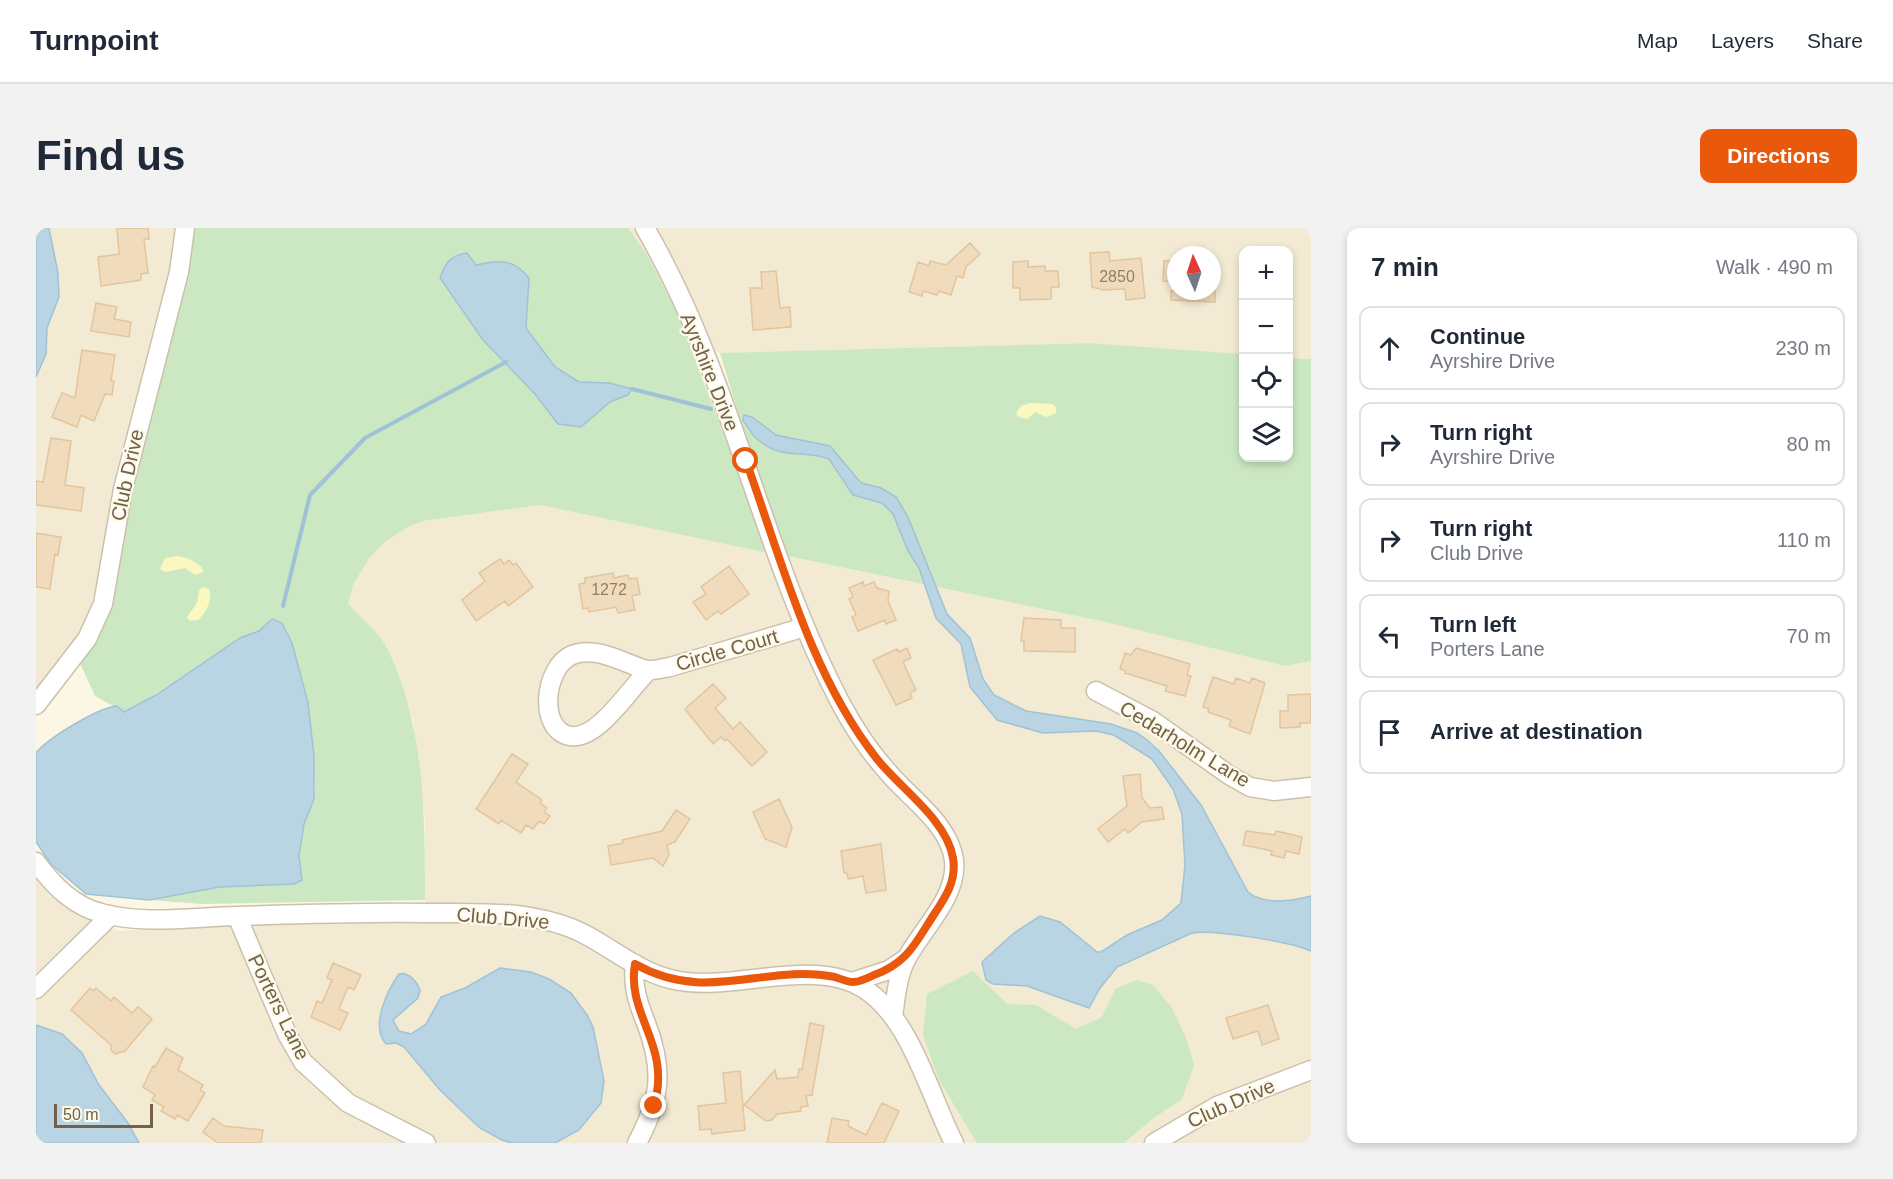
<!DOCTYPE html>
<meta charset="utf-8">
<style>
:root{--surface:#fff;--page:#f2f2f3;--text:#1f2937;--muted:#747a83;--line:#e0e1e3;--accent:#ea580c}
body{margin:0;font-family:Arial,sans-serif;background:var(--page);color:var(--text)}
.controls{position:absolute;right:18px;top:18px;display:grid;overflow:hidden;border-radius:12px;box-shadow:0 3px 9px #0003}
.controls button{width:54px;height:54px;display:grid;place-items:center;padding:0;border:0;border-bottom:2px solid var(--line);background:var(--surface);color:var(--text);font:30px sans-serif}
.compass{position:absolute;left:1131px;top:18px;width:54px;height:54px;border-radius:50%;background:var(--surface);box-shadow:0 3px 9px #0003;rotate:357deg}
.scale{position:absolute;left:18px;bottom:15px;width:99px;box-sizing:border-box;padding-left:6px;border:3px solid #73614a;border-top:0;font-size:16px;line-height:21px;white-space:nowrap;color:#73614a;-webkit-text-stroke:4px #fefaea;paint-order:stroke}
.stop{position:absolute;width:18px;height:18px;margin:-14px;border:4px solid #ea580c;border-radius:50%;background:#fff}
.stop.end{background:#ea580c;border-color:#fff;box-shadow:0 2px 6px #0008}
.list{margin:0;padding:0;list-style:none}
h2{display:flex;justify-content:space-between;align-items:center;height:78px;margin:0;padding:0 24px;font-size:26px}
h2 small{font-size:20px;font-weight:400;color:var(--muted)}
.list li{display:grid;grid-template-columns:39px 1fr auto;gap:18px;align-items:center;box-sizing:border-box;height:84px;margin:0 12px 12px;padding:0 12px;border:2px solid var(--line);border-radius:12px}
.list b{display:block;font-size:22px;white-space:nowrap}
.list p{margin:0;font-size:20px;white-space:nowrap;color:var(--muted)}
.list em{font-size:20px;font-style:normal;color:var(--muted)}
.icon{flex:none;width:33px;height:33px;fill:none;stroke:currentColor;stroke-width:2;stroke-linecap:round;stroke-linejoin:round}
.map{position:relative;flex:none;width:1275px;height:915px;overflow:hidden;border-radius:12px}
header{display:flex;align-items:center;gap:36px;box-sizing:border-box;height:84px;padding:0 30px;background:var(--surface);border-bottom:2px solid var(--line)}
header strong{font-size:28px}
nav{display:flex;gap:33px;margin-inline-start:auto;font-size:21px}
.intro{display:flex;align-items:center;justify-content:space-between;box-sizing:border-box;height:144px;padding:0 36px}
h1{margin:0;font-size:42px}
.button{padding:15px 27px;border-radius:12px;background:var(--accent);color:#fff;font-size:21px;font-weight:700}
main{display:flex;gap:36px;padding:0 36px}
aside{flex:1;background:var(--surface);border-radius:12px;box-shadow:0 3px 9px #0003}
.map>svg:first-child{display:block}
.residential{fill:#f3ead3;fill-rule:evenodd}
.green{fill:#cbe8c3}
.sand{fill:#faf8c0}
.water{fill:#b9d5e4;stroke:#a0c2d5;stroke-width:1.5}
.lines{fill:none;stroke-linecap:round;stroke-linejoin:round}
.stream{stroke:#a0c2d5;stroke-width:4}
.building{fill:#f0dbbc;stroke:#e2c59d;stroke-width:1.5}
.minor-casing{stroke:#ccc0ab;stroke-width:21}
.minor{stroke:#fff;stroke-width:18}
.route{stroke:#ea580c;stroke-width:8}
.labels{text-anchor:middle;dominant-baseline:central;stroke-width:4.5;stroke-linejoin:round;paint-order:stroke}
.number-label{font-size:16px;fill:#928066}
.street-label{font-size:20px;fill:#73614a;stroke:#fefaea}
</style>
<header>
<strong>Turnpoint</strong>
<nav><a>Map</a><a>Layers</a><a>Share</a></nav>
</header>
<div class="intro"><h1>Find us</h1><a class="button">Directions</a></div>
<main>
<div class="map">
<svg width="1275" height="915" viewBox="0 0 1275 915">
<rect width="100%" height="100%" fill="#fbf7e4"/>
<!-- residential -->
<path class="residential" d="M 0,0 L 141,0 L 137,47 L 70,323 L 47,408 L 0,466 Z
M 592,0 L 1275,0 L 1275,131 L 1253,130 L 1252,22 L 1208,22 L 1207,126 L 1053,115 L 684,125 L 650,108 L 630,61 ZM 1140,27 L 1176,27 L 1176,63 L 1140,63 Z
M 504,277 L 1065,393 L 1249,438 L 1275,433 L 1275,915 L 0,915 L 0,649 L 40,685 L 83,703 L 201,696 L 389,692 L 389,591 L 377,492 L 351,419 L 312,376 L 317,357 L 334,329 L 349,313 L 372,299 L 387,293 Z"/>
<!-- green -->
<path class="green" d="M 156,0 L 592,0 L 611,27 L 641,84 L 733,325 L 504,277 L 387,293 L 372,299 L 350,313 L 334,329 L 317,357 L 312,376 C 324,389 344,405 351,420 C 389,497 389,588 389,672 L 167,676 L 113,672 L 184,659 L 264,654 L 266,649 L 263,628 L 268,596 L 279,565 L 278,529 L 272,475 L 243,393 C 230,393 230,400 219,405 C 173,426 134,461 88,484 L 59,468 L 43,433 L 74,383 L 87,302 L 104,223 L 131,129 L 156,16 Z
M 1053,115 L 1207,126 L 1208,230 L 1252,230 L 1253,130 L 1275,131 L 1275,433 L 1249,438 L 1065,393 L 751,328 L 717,235 L 684,125 Z
M 937,743 L 971,776 L 1000,777 L 1040,801 L 1066,789 L 1079,761 L 1101,752 L 1117,757 L 1136,780 L 1150,810 L 1158,837 L 1146,871 L 1115,892 L 1088,915 L 941,915 L 903,852 L 887,807 L 891,766 Z"/>
<!-- sand -->
<path class="sand" d="M 994,175 L 1017,176 L 1020,179 L 1020,185 L 1010,189 L 999,184 L 992,191 L 982,189 L 980,185 L 985,178 Z
M 142,328 L 154,331 L 166,339 L 167,344 L 159,347 L 149,340 L 129,344 L 124,341 L 129,330 Z
M 167,359 L 173,361 C 177,371 170,385 162,392 L 153,393 L 151,389 L 161,375 L 163,363 Z"/>
<!-- water -->
<path class="water" d="M 0,0 L 13,0 L 22,45 L 23,69 L 11,100 L 10,126 L 0,149 Z
M 431,25 L 440,37 C 464,32 477,30 493,50 L 490,100 L 519,139 L 543,154 L 573,155 L 596,161 L 592,167 L 574,174 L 545,199 L 522,196 L 499,166 L 447,112 L 404,50 C 410,34 414,28 431,25 Z
M 708,187 L 716,189 L 740,207 L 794,218 L 825,255 L 845,260 L 860,269 L 872,289 L 911,386 L 934,410 L 947,451 L 958,467 L 990,483 L 1075,496 L 1101,505 L 1110,511 L 1123,523 L 1165,577 L 1212,664 C 1228,677 1256,673 1275,668 L 1275,723 C 1256,714 1176,701 1156,705 L 1081,739 L 1064,760 L 1053,780 L 991,758 L 957,756 L 950,752 L 946,734 L 978,705 L 1004,688 L 1024,694 L 1061,724 L 1065,724 L 1091,707 L 1126,692 L 1145,675 L 1149,637 L 1146,586 L 1137,561 L 1116,531 L 1078,507 L 1060,503 L 1007,505 L 961,492 L 934,459 L 925,416 L 900,390 L 883,340 L 872,323 L 857,286 L 846,275 L 817,267 L 793,231 C 767,221 746,233 721,211 C 715,206 712,198 707,193 Z
M 236,391 L 246,395 L 256,415 L 272,475 L 278,528 L 278,571 L 268,596 L 263,628 L 266,652 L 258,656 L 184,659 L 113,672 L 50,666 L 15,636 L 0,614 L 0,525 C 12,510 63,479 81,478 L 88,484 L 120,467 L 204,410 L 223,403 Z
M 464,740 L 495,744 L 513,751 L 535,765 L 551,787 L 557,799 L 568,853 L 565,875 L 543,902 L 519,915 L 476,915 L 466,912 L 444,900 L 429,886 L 404,862 L 368,819 L 360,815 L 350,816 C 334,798 351,763 363,746 C 372,743 381,754 384,762 L 382,770 L 357,792 L 363,803 L 375,806 L 390,796 L 405,769 L 429,760 Z
M 0,797 L 26,806 L 46,825 L 63,857 L 92,895 L 103,915 L 0,915 Z"/>
<g class="lines">
<!-- stream -->
<path class="stream" d="M 596,161 L 675,181
M 247,378 L 274,267 L 329,210 L 470,134"/>
</g>
<!-- building -->
<path class="building" d="M 81,0 L 112,0 L 113,11 L 108,11 L 112,45 L 105,46 L 105,52 L 65,58 L 62,29 L 83,26 Z
M 934,15 L 944,26 L 930,39 L 927,50 L 921,48 L 915,67 L 903,63 L 901,67 L 887,63 L 886,68 L 873,64 L 882,34 L 893,38 L 894,33 L 910,37 Z
M 1073,24 L 1074,33 L 1105,30 L 1109,70 L 1090,72 L 1089,61 L 1067,62 L 1056,59 L 1054,25 Z
M 992,33 L 992,39 L 1009,38 L 1009,43 L 1022,43 L 1023,59 L 1015,59 L 1015,71 L 984,72 L 984,60 L 977,60 L 977,34 Z
M 1128,33 L 1140,33 L 1140,54 L 1127,53 Z
M 740,43 L 744,80 L 754,79 L 755,99 L 717,102 L 714,60 L 726,60 L 725,44 Z
M 1135,63 L 1179,63 L 1179,74 L 1135,72 Z
M 60,75 L 81,79 L 78,91 L 95,94 L 93,109 L 55,103 Z
M 46,122 L 79,127 L 75,153 L 78,153 L 76,167 L 69,166 L 58,193 L 45,187 L 41,199 L 16,189 L 26,165 L 39,170 Z
M 15,210 L 35,213 L 29,257 L 48,260 L 45,283 L 0,277 L 0,253 L 7,254 Z
M 0,305 L 25,309 L 22,327 L 19,326 L 14,361 L 0,359 Z
M 464,331 L 468,336 L 473,332 L 477,337 L 480,335 L 497,359 L 472,378 L 469,373 L 440,393 L 426,372 L 449,353 L 443,345 Z
M 693,338 L 713,366 L 685,386 L 682,383 L 670,392 L 657,374 L 670,366 L 665,359 Z
M 577,345 L 578,350 L 592,347 L 593,351 L 601,350 L 604,366 L 596,368 L 599,382 L 582,385 L 580,379 L 553,384 L 552,380 L 547,381 L 543,356 L 549,355 L 549,350 Z
M 827,354 L 828,358 L 838,354 L 841,360 L 853,363 L 852,373 L 860,392 L 850,396 L 849,392 L 822,403 L 816,389 L 820,387 L 813,371 L 817,369 L 813,360 Z
M 988,390 L 1025,392 L 1025,400 L 1039,400 L 1039,424 L 988,423 L 988,413 L 985,413 Z
M 871,420 L 875,430 L 867,434 L 880,462 L 874,465 L 876,470 L 860,477 L 837,432 L 861,421 L 863,424 Z
M 1100,420 L 1154,436 L 1151,447 L 1155,448 L 1149,468 L 1129,463 L 1131,458 L 1089,445 L 1090,443 L 1084,441 L 1089,425 L 1095,427 Z
M 1177,449 L 1198,456 L 1200,450 L 1214,455 L 1216,450 L 1229,455 L 1214,506 L 1193,498 L 1195,492 L 1172,484 L 1173,481 L 1167,479 Z
M 677,456 L 690,470 L 679,480 L 697,501 L 704,494 L 731,524 L 716,538 L 691,511 L 689,513 L 685,509 L 677,516 L 649,481 Z
M 1275,466 L 1275,495 L 1264,495 L 1264,499 L 1244,500 L 1244,483 L 1252,483 L 1252,467 Z
M 476,526 L 492,536 L 480,554 L 506,572 L 504,575 L 511,580 L 508,584 L 514,588 L 508,596 L 503,593 L 497,601 L 490,597 L 485,605 L 465,592 L 463,596 L 440,581 Z
M 1104,546 L 1106,570 L 1114,580 L 1126,579 L 1128,591 L 1106,594 L 1092,605 L 1089,601 L 1072,614 L 1062,601 L 1091,578 L 1087,548 Z
M 743,571 L 756,599 L 750,619 L 729,611 L 717,584 Z
M 640,582 L 654,591 L 639,614 L 631,617 L 633,627 L 627,638 L 617,630 L 575,637 L 572,618 L 587,615 L 586,612 L 626,603 Z
M 1210,603 L 1239,607 L 1240,603 L 1266,609 L 1263,626 L 1250,623 L 1248,630 L 1235,627 L 1236,623 L 1207,617 Z
M 845,616 L 850,662 L 830,665 L 827,648 L 812,651 L 811,645 L 808,645 L 805,623 Z
M 297,735 L 325,747 L 318,762 L 312,759 L 303,781 L 312,785 L 304,802 L 275,789 L 281,773 L 286,775 L 296,752 L 291,750 Z
M 54,760 L 57,763 L 60,760 L 75,773 L 78,769 L 96,785 L 102,779 L 116,791 L 89,823 L 79,826 L 75,822 L 75,817 L 35,782 Z
M 1232,777 L 1243,811 L 1226,817 L 1222,803 L 1197,811 L 1190,790 Z
M 774,795 L 788,798 L 776,867 L 770,868 L 772,878 L 765,879 L 765,883 L 741,886 L 736,892 L 730,893 L 708,877 L 739,842 L 741,851 L 762,849 L 763,841 L 766,842 Z
M 130,820 L 147,830 L 142,842 L 167,857 L 164,862 L 169,865 L 152,893 L 141,887 L 139,891 L 125,883 L 128,879 L 116,872 L 119,867 L 107,859 L 117,838 L 119,839 Z
M 704,843 L 709,902 L 676,906 L 675,901 L 664,902 L 662,878 L 690,875 L 687,845 Z
M 846,875 L 863,883 L 848,915 L 791,915 L 796,890 L 813,893 L 812,898 L 830,907 Z
M 177,890 L 188,898 L 227,902 L 225,915 L 182,915 L 167,904 Z"/>
<g class="lines">
<!-- minor casing -->
<g class="minor-casing">
<path id="minor" d="M 609,0 C 696,149 725,324 805,476 C 818,500 833,523 851,543 C 873,570 913,595 918,632 C 922,668 888,699 872,728 C 861,747 860,769 857,789
M 613,442 C 594,460 562,512 535,508 C 501,503 508,439 536,427 C 560,417 589,436 611,442 C 618,443 627,440 634,439 L 769,399
M 1060,463 L 1117,493 L 1193,547 L 1214,559 L 1238,563 L 1275,559
M 0,477 L 51,411 L 67,376 L 87,261 L 143,44 L 149,0
M 0,634 C 17,657 37,678 65,685 C 107,697 157,689 201,688 C 264,686 327,684 390,685 C 420,685 450,684 480,687 C 504,690 528,695 550,707 C 580,723 609,748 644,753 C 700,763 781,728 830,762 C 875,792 894,868 918,915
M 201,688 L 251,806 L 267,834 L 312,875 L 390,915
M 599,736 C 596,758 602,775 610,795 C 628,842 625,870 601,915
M 816,754 L 853,742 L 871,730
M 0,761 L 75,687
M 1118,915 L 1181,878 L 1275,842"/>
</g>
<!-- minor -->
<use href="#minor" class="minor"/>
</g>
<g class="lines">
<!-- route -->
<path class="route" d="M 618,878 C 636,816 590,788 599,736 C 672,777 728,735 799,749 C 805,751 811,754 817,754 C 823,754 832,750 838,747 C 871,735 879,716 897,688 C 909,670 921,653 917,630 C 911,592 864,560 841,531 C 774,446 746,333 710,233"/>
</g>
<g class="labels">
<!-- number labels -->
<g class="number-label">
<text x="1081" y="48">2850</text>
<text x="573" y="361">1272</text>
</g>
<!-- street labels -->
<g class="street-label">
<text transform="translate(674 144) rotate(68)">Ayrshire Drive</text>
<text transform="translate(91 247) rotate(-78)">Club Drive</text>
<text transform="translate(691 422) rotate(-16)">Circle Court</text>
<text transform="translate(1149 516) rotate(31)">Cedarholm Lane</text>
<text transform="translate(467 690) rotate(5)">Club Drive</text>
<text transform="translate(243 779) rotate(64)">Porters Lane</text>
<text transform="translate(1195 875) rotate(-24)">Club Drive</text>
</g>
</g>
</svg>
<div class="controls">
<button>+</button>
<button>−</button>
<button><svg class="icon" aria-label="locate" viewBox="0 0 24 24"><circle cx="12" cy="12" r="6"/><path d="M12 2v4M12 18v4M2 12h4M18 12h4"/></svg></button>
<button><svg class="icon" aria-label="layers" viewBox="0 0 24 24"><path d="M12 4l9 5-9 5-9-5zM3 14l9 5 9-5"/></svg></button>
</div>
<svg class="compass" viewBox="-18 -18 36 36"><path d="M0-13l5 13h-10z" fill="#e53935"/><path d="M0 13l5-13h-10z" fill="#747a83"/></svg>
<div class="scale">50 m</div>
<div class="stop" style="left:710px;top:233px"></div>
<div class="stop end" style="left:618px;top:878px"></div>
</div>
<aside>
<h2>7 min<small>Walk · 490 m</small></h2>
<ul class="list">
<li><svg class="icon" aria-label="ahead" viewBox="0 0 24 24"><path d="M12 20V5M6 11l6-6 6 6"/></svg><div><b>Continue</b><p>Ayrshire Drive</p></div><em>230 m</em></li>
<li><svg class="icon" aria-label="right" viewBox="0 0 24 24"><path d="M7 20v-9h11M14 6l5 5-5 5"/></svg><div><b>Turn right</b><p>Ayrshire Drive</p></div><em>80 m</em></li>
<li><svg class="icon" aria-label="right" viewBox="0 0 24 24"><path d="M7 20v-9h11M14 6l5 5-5 5"/></svg><div><b>Turn right</b><p>Club Drive</p></div><em>110 m</em></li>
<li><svg class="icon" aria-label="left" viewBox="0 0 24 24"><path d="M17 20v-9H6M10 6l-5 5 5 5"/></svg><div><b>Turn left</b><p>Porters Lane</p></div><em>70 m</em></li>
<li><svg class="icon" aria-label="arrive" viewBox="0 0 24 24"><path d="M6 21V4h12l-3 4 3 4H6"/></svg><div><b>Arrive at destination</b></div></li>
</ul>
</aside>
</main>
